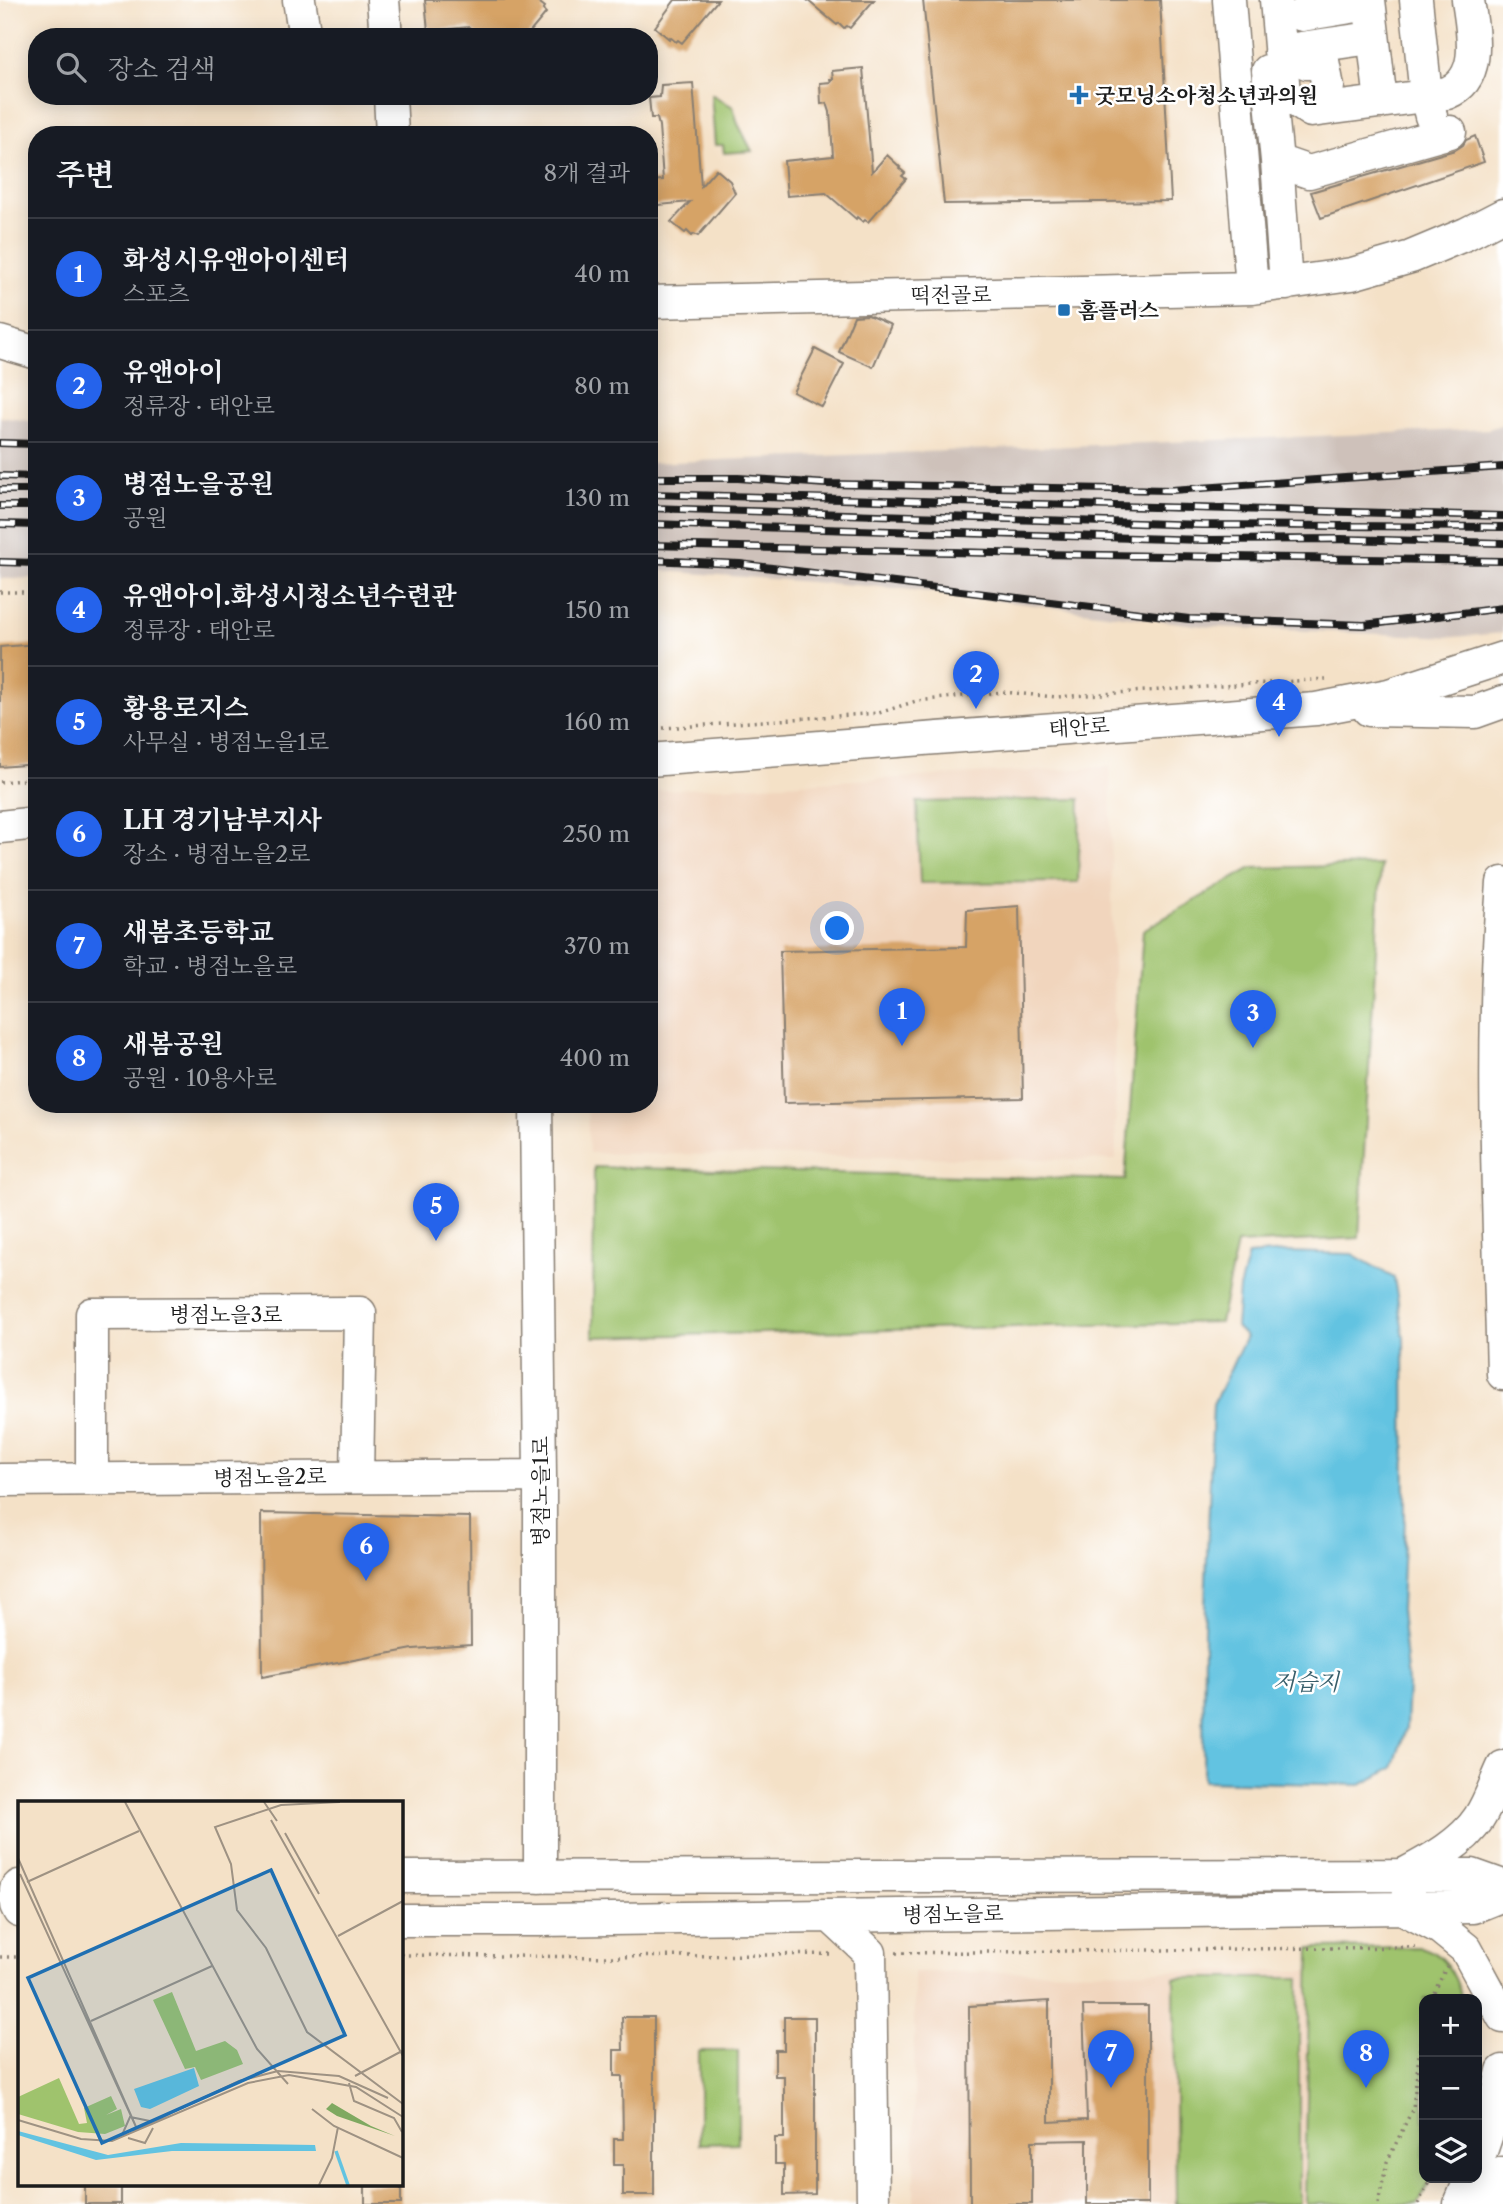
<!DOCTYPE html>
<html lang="ko">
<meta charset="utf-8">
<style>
:root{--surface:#171b24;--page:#20242c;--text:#f1f3f6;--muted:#9ea1a6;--line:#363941;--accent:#2563eb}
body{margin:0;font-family:"Libre Caslon Text","Noto Serif KR",serif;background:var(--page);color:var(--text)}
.controls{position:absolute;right:21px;bottom:21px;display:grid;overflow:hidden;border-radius:14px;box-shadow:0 4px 18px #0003}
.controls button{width:63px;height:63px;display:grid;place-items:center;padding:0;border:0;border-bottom:2px solid var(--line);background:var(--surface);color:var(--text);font:35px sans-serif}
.you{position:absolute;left:838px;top:929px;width:24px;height:24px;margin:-18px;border:5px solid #fff;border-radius:50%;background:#1a73e8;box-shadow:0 0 0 10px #1a73e833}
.badge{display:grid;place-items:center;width:46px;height:46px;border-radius:50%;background:var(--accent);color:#fff;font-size:23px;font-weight:700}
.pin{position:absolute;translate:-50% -58px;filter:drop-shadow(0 2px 4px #0008)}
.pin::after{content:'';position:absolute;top:37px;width:24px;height:21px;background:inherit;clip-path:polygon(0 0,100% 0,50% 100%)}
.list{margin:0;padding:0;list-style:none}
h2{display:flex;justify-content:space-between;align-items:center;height:91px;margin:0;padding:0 28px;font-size:30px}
h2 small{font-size:23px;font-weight:400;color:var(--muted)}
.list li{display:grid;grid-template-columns:46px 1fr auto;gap:21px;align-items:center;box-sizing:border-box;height:112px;padding:0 28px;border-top:2px solid var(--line)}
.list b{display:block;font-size:26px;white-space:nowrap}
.list p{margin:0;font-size:23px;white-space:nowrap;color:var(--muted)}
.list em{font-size:23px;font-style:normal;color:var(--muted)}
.icon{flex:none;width:38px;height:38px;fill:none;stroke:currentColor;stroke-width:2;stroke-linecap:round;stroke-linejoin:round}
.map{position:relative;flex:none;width:1503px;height:2204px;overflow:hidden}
.search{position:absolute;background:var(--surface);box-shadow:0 4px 18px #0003;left:28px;top:28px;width:630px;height:77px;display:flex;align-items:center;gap:18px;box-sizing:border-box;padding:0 24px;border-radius:28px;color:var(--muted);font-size:26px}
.panel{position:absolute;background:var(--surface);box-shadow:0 4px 18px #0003;left:28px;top:126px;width:630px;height:987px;border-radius:28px}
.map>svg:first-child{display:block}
.built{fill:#f1d5bd}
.industrial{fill:#cec1ba}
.green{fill:#9fc36d;stroke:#5e7044;stroke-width:2}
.water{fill:#62c3e1;stroke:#3f707e;stroke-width:2}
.building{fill:#d6a366}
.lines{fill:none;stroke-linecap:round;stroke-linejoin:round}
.minor-casing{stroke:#887e72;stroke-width:35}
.path{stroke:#887e72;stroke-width:3.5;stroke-dasharray:2 5;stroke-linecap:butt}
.minor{stroke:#fff;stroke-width:32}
.rail-casing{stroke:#1c1c1c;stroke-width:8}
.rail{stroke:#fff;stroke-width:5;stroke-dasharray:16;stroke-linecap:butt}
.poi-dot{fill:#1f6fb2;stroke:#fff;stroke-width:2.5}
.labels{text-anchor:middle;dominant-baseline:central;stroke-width:5;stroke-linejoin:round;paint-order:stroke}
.poi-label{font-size:21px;font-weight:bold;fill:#1c1c1c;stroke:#fff;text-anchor:start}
.street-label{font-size:21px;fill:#1c1c1c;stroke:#fff}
.water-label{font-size:23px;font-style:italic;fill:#385f6b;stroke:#fff}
.inset-river{fill:none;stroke:#62c3e1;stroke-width:3.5}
.inset-road{fill:none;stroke:#9e9283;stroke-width:2}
.view{fill:#1f6fb2;fill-opacity:0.15;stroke:#1f6fb2;stroke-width:3.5}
.inset-edge{fill:none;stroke:#1c1c1c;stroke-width:3.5}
</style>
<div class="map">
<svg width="1503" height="2204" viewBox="0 0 1503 2204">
<rect width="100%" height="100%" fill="#fff"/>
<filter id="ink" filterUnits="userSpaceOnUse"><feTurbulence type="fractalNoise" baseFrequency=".0143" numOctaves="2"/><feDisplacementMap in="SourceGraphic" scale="14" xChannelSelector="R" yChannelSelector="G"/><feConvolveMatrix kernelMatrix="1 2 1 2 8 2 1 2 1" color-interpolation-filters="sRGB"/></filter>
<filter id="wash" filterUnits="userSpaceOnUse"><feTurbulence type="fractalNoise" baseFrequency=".00686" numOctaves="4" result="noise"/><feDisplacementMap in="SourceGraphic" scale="28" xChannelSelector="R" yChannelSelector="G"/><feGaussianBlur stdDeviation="1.57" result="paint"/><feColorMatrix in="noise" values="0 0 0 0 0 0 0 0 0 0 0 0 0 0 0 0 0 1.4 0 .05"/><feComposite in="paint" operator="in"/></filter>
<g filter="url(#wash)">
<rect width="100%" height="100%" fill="#f4e1c7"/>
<!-- built -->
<path class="built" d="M 1110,767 L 1116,1160 L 589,1153 L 587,1104 L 649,1104 L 649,791 Z
M 1309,1971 L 1305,2204 L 914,2204 L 914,1972 Z"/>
<!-- industrial -->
<path class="industrial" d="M 0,417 L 37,422 L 37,578 L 0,579 Z
M 1503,424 L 1503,633 L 1454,637 L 1212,627 L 895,588 L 649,570 L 649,463 L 1489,429 Z"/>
<!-- green -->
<path class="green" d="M 711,94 L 733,107 L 738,124 L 752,151 L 724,153 L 723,145 L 715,145 Z
M 1080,799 L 1078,882 L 920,883 L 917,802 Z
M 1381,865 L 1359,1238 L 1237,1244 L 1220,1322 L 593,1337 L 594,1167 L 1125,1180 L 1143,930 L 1252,868 Z
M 1421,1947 C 1445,1954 1456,1975 1462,1999 L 1424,1999 L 1424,2178 L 1431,2178 L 1418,2204 L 1305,2204 L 1310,1948 Z
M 1174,1978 L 1299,1978 L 1299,2204 L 1176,2204 Z
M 699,2051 L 738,2051 L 738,2143 L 699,2144 Z"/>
<!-- water -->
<path class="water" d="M 1287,1252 L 1352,1254 L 1394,1278 L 1404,1338 L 1405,1519 L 1401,1609 L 1408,1684 L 1406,1728 L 1393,1768 L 1361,1785 L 1203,1781 L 1204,1632 L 1213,1404 L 1246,1337 L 1236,1327 L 1239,1289 L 1248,1255 Z"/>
<g id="blocks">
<!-- building -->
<path class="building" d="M 425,0 L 536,0 L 545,7 L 543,10 L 546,13 L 526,37 L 480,37 L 469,27 L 428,31 Z
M 675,0 L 718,0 L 682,43 L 678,40 L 676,42 L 670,37 L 669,39 L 655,27 Z
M 807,0 L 874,0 L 850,28 L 847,26 L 844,28 L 839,23 L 837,25 Z
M 923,0 L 1160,0 L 1171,201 L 944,204 Z
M 863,68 L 872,172 L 887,155 L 900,167 L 899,168 L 905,173 L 902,176 L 906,179 L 868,222 L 865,220 L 863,222 L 857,217 L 856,219 L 826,193 L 787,196 L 784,161 L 833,156 L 830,112 L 827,103 L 821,104 L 820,83 L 831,82 L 830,79 L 833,79 L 832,71 Z
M 693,83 L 701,186 L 716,169 L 730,181 L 735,193 L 698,236 L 694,234 L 692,236 L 687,231 L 685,233 L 671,222 L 690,202 L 649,206 L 649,181 L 663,180 L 659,126 L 657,118 L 651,118 L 649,98 L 660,97 L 661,85 Z
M 1475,136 L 1484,162 L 1321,218 L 1311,192 L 1455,150 L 1463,145 L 1466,140 Z
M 868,315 L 891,325 L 873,367 L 839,352 L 854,316 Z
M 815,349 L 844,364 L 822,407 L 793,392 Z
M 37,644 L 37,764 L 0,767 L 0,647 Z
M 1019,906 L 1023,1098 L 784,1103 L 780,951 L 966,947 L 967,910 Z
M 261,1513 L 470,1517 L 471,1645 L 413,1649 L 262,1677 Z
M 1049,2001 L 1049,2122 L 1087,2120 L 1083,2006 L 1148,2006 L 1148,2204 L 1087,2204 L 1087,2140 L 1032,2141 L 1032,2204 L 970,2204 L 969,2006 Z
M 622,2017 L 654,2017 L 654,2195 L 623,2195 L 623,2165 L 614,2165 L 614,2139 L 623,2139 L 622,2076 L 614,2076 L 614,2050 L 623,2050 Z
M 784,2017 L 815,2017 L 815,2194 L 784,2195 L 784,2164 L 775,2164 L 775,2138 L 784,2138 L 784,2076 L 775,2076 L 775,2050 L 784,2050 Z
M 85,2185 L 121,2185 L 121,2204 L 85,2204 Z
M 365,2185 L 401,2185 L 401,2204 L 365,2204 Z"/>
</g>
</g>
<g filter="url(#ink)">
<use href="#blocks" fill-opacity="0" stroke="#887e72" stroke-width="2"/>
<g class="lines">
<!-- minor casing -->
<g class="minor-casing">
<path id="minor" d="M 299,0 L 305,37
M 383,0 L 386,37
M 1229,0 L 1252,288
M 1276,0 L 1284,93 L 1311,111 L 1447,93 C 1484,78 1472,30 1468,0
M 1369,0 L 1381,102
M 1416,0 L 1426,96 L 1431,116
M 1302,15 L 1369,4
M 1280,51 L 1357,40
M 1307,63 L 1323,61 L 1328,87
M 1268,71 L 1277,161 L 1309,172 L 1450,132
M 390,96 L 392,135
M 1277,161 L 1286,284
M 649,302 L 1252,288 L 1352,274 L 1411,257 L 1466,234 L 1503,215
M 0,342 L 37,353
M 1369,710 L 1475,712 L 1503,702
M 649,760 L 1316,709 L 1389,695 L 1503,658
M 0,827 L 37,823
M 1503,883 C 1490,1046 1499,1210 1503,1374
M 536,1104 L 540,1476 L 540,1877
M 92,1479 L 92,1314 L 360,1313 L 357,1476
M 0,1480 L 540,1476
M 1503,1767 C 1495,1784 1489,1803 1479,1818 C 1462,1844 1429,1861 1403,1875 C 1411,1888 1411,1896 1402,1908 L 1440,1928 L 1466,1949 L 1503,2017
M 401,1877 L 1472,1875 L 1503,1886
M 19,1886 L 16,1889 L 16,1905 L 19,1911
M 830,1916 L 870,1953 L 873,2204
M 401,1920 L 540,1920 L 1473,1907 L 1503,1895
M 1477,2163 L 1492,2119 L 1503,2071
M 1460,2204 L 1471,2178
M 1490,2204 L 1503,2173"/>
</g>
<!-- path -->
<path class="path" d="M 0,592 L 37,592
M 649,729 L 879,713 L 916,701 L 1003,692 L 1056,697 L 1326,679
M 0,782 L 37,779
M 896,1953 L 1417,1947
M 401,1955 L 615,1957 L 833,1954
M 0,1957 L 19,1957
M 1431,1999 L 1447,1966
M 1378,2204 L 1387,2162 L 1413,2108 L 1424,2012
M 1418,2204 L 1431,2178"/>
<!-- minor -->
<use href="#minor" class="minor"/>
<!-- rail casing -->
<g class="rail-casing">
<path id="rail" d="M 0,443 L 37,444
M 0,476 L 37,477
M 649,478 L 738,478 L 827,484 L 1172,490 L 1503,467
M 0,490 L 37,490
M 649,494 L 1503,516
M 0,506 L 37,506
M 649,508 L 1202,525 L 1503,527
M 0,524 L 37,525
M 649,524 L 1203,540 L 1341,539 L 1503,543
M 649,545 L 1037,554 L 1503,561
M 649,560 L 740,564 L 1189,619 L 1364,625 L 1503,608
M 0,562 L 37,563"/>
</g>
<!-- rail -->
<use href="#rail" class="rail"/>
</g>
</g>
<!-- markers -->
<g class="poi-dot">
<path d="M1075.5 84.5h7v7h7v7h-7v7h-7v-7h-7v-7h7z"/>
<rect x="1057" y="303" width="14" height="14" rx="3.5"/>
</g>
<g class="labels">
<!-- poi labels -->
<g class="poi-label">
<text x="1095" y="95">굿모닝소아청소년과의원</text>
<text x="1078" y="310">홈플러스</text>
</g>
<!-- street labels -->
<g class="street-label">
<text transform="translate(951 295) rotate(-1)">떡전골로</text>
<text transform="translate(1079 727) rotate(-4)">태안로</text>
<text x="226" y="1314">병점노을3로</text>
<text transform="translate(270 1477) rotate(-1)">병점노을2로</text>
<text transform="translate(540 1491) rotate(-90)">병점노을1로</text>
<text transform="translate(953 1914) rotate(-1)">병점노을로</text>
</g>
<!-- water labels -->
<g class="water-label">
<text x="1306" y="1682">저습지</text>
</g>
</g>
<!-- overview -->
<g transform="translate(18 1801)">
<rect width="385" height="385" fill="#f4e1c7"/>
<path d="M 154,191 L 178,250 L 207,240 L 219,249 L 225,263 L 183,279 L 177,266 L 167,268 L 135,199 ZM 41,277 L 61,323 L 69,322 L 66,307 L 93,295 L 99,308 L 88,314 L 103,308 L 107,325 L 87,333 L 60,331 L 0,313 L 0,296 Z" fill="#9fc36d"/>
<path d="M 314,302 L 353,325 L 377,335 L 319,315 L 308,308 Z" fill="#7fa960"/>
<path d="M 176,267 L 181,285 L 132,308 L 123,306 L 116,288 ZM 0,330 L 90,354 L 163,342 L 297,344 L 298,350 L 154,350 L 78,359 L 0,334 Z" fill="#62c3e1"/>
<path class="inset-river" d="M 318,350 L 330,384"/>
<path class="inset-road" d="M 107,1 L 239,248 L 270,283M 246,1 L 259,20M 322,1 L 263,4 L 197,26 L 213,63 L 219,109 L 248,147 L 289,231 L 385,303M 253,19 L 385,255M 267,32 L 301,93M 0,57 L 119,328M 2,73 L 119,328M 9,81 L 121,30M 320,135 L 385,100M 73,220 L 194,165M 337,275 L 384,250M 331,282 L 336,300 L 376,317 L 384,331M 294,308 L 316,325 L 385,357M 0,319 L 63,338 L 94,340 L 230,282 L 271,274 L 338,286 L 385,316M 115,330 L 221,280 L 260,270 L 321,275 L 370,297M 104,334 L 112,316 L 132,320M 110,337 L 127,342 L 135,327M 301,384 L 314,357 L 320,326"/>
<path class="view" d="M 253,69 L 327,234 L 84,342 L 10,177 Z"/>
<rect width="385" height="385" class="inset-edge"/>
</g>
</svg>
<div class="controls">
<button>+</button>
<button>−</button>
<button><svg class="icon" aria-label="layers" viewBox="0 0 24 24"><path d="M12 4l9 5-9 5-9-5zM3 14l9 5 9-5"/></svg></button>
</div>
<div class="you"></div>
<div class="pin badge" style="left:902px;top:1046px">1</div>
<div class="pin badge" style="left:976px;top:709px">2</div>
<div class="pin badge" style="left:1253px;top:1048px">3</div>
<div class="pin badge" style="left:1279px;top:737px">4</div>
<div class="pin badge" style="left:436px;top:1241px">5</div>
<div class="pin badge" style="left:366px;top:1581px">6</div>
<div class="pin badge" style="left:1111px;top:2088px">7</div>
<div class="pin badge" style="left:1366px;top:2088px">8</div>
<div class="search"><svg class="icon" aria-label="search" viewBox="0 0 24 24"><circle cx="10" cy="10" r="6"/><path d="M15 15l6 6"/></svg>장소 검색</div>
<section class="panel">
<h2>주변<small>8개 결과</small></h2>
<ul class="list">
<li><span class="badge">1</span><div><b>화성시유앤아이센터</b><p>스포츠</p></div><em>40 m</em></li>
<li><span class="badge">2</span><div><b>유앤아이</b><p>정류장 · 태안로</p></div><em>80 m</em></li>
<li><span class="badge">3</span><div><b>병점노을공원</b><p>공원</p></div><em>130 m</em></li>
<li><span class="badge">4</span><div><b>유앤아이.화성시청소년수련관</b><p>정류장 · 태안로</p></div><em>150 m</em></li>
<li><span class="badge">5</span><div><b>황용로지스</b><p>사무실 · 병점노을1로</p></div><em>160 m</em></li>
<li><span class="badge">6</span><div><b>LH 경기남부지사</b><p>장소 · 병점노을2로</p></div><em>250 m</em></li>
<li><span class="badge">7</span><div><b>새봄초등학교</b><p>학교 · 병점노을로</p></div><em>370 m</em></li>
<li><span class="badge">8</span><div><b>새봄공원</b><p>공원 · 10용사로</p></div><em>400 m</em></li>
</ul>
</section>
</div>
